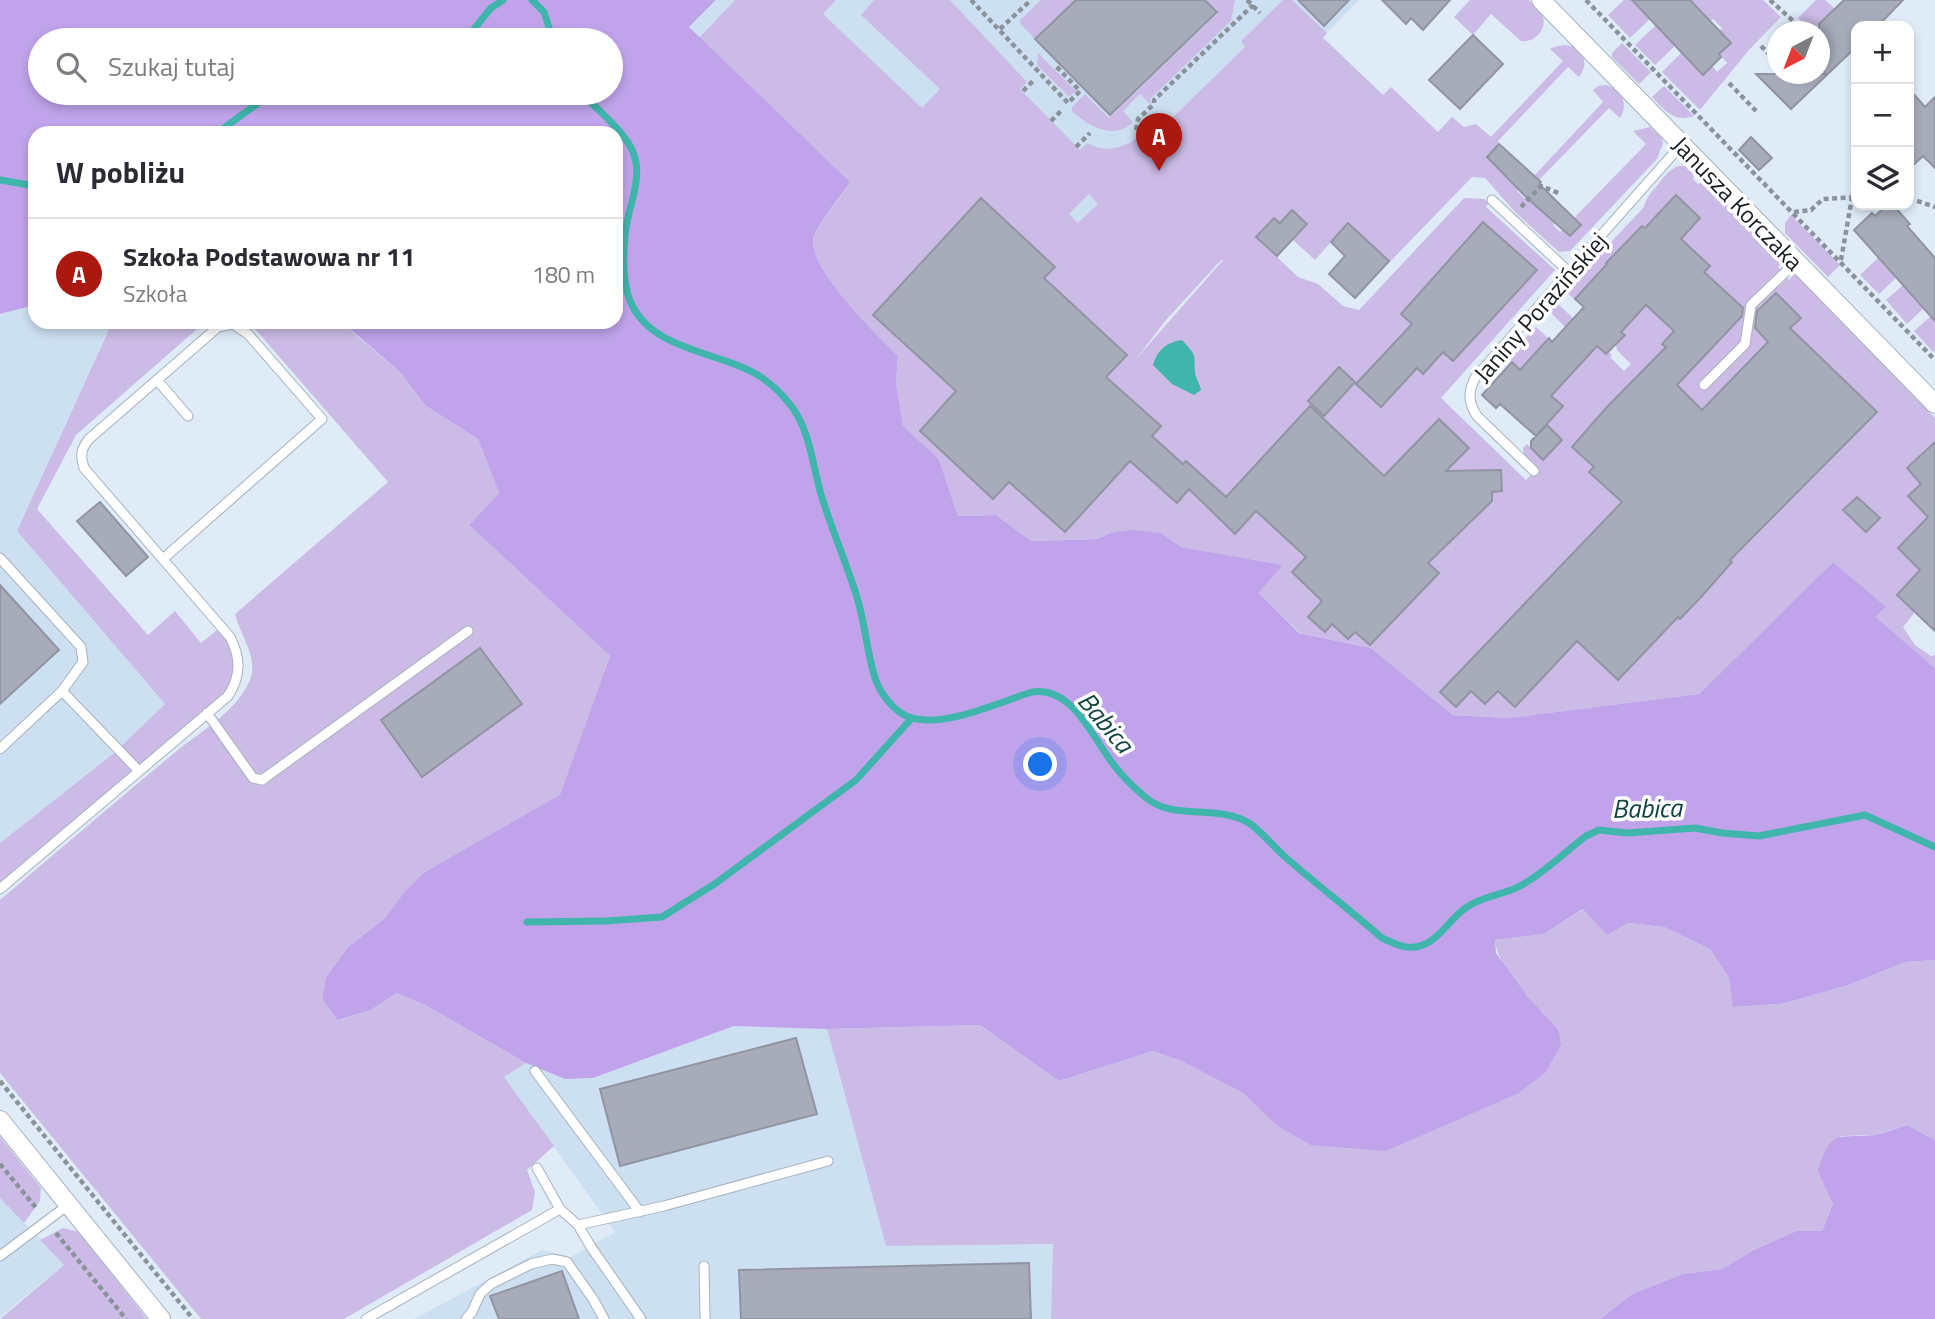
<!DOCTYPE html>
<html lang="pl">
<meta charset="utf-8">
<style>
:root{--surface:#fff;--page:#f7f7f7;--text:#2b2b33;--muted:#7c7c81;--line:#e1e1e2;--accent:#aa1810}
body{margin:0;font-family:"Titillium Web",sans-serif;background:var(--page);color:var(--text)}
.controls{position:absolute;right:21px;top:21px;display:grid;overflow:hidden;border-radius:14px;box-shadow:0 4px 10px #0003}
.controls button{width:63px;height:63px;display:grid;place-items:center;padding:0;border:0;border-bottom:2px solid var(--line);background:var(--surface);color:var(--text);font:35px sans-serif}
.compass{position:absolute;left:1767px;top:21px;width:63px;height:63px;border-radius:50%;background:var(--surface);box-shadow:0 4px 10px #0003;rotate:222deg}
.you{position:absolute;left:1041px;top:765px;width:24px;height:24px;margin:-18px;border:5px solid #fff;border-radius:50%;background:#1a73e8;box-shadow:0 0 0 10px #1a73e833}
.badge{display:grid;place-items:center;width:46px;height:46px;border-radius:50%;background:var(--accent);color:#fff;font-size:23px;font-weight:700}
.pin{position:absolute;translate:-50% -58px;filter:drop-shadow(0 2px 4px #0008)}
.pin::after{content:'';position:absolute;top:37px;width:24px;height:21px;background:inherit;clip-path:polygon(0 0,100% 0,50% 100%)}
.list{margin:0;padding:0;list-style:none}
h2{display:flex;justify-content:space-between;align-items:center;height:91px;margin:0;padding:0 28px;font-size:30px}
h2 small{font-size:23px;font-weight:400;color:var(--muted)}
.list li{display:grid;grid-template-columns:46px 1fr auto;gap:21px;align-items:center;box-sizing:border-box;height:112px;padding:0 28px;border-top:2px solid var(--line)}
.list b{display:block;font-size:26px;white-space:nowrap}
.list p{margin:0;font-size:23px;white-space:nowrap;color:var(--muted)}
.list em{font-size:23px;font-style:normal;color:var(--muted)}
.icon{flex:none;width:38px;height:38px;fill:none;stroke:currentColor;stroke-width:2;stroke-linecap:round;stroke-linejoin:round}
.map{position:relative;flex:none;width:1935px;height:1319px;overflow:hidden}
.search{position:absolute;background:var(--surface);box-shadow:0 4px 10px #0003;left:28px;top:28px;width:595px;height:77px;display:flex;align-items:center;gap:18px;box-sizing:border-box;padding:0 24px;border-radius:38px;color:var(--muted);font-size:26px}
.panel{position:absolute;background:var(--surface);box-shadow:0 4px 10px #0003;left:28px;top:126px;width:595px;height:203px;border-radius:21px}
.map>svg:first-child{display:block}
.built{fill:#cde0f1}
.green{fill:#ccbbe7;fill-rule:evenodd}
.forest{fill:#c0a3eb;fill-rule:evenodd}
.water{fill:#40b5ac}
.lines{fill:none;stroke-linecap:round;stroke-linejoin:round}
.stream{stroke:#40b5ac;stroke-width:7}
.building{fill:#a7abba;stroke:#9195a3;stroke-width:2}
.service-casing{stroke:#a6b2bd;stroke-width:11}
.minor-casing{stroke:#a6b2bd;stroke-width:20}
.path{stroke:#8a939c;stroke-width:4.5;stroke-dasharray:5 3.5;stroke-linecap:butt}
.service{stroke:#fff;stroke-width:9}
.minor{stroke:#fff;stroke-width:18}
.labels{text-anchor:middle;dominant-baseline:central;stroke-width:7;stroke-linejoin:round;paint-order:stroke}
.street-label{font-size:24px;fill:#161b1f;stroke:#fff}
.water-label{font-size:26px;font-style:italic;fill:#0d423d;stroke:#fff}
</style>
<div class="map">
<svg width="1935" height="1319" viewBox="0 0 1935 1319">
<rect width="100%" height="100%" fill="#dfecf8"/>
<!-- built -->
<path class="built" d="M 716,0 L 1359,0 L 1323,37 L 1378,90 L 1166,320 L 856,188 L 689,27 Z
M 35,305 L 35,322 L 102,322 L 110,326 L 17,531 L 165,704 L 114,753 L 0,843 L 0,314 Z
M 734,1026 L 827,1029 L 886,1246 L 1054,1244 L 1051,1319 L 414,1319 L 542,1250 L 571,1257 L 615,1232 L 504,1077 L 526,1063 L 565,1079 L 593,1078 Z
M 0,1198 L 65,1264 L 0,1317 Z"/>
<!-- green -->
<path class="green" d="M 735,0 L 836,0 L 823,14 L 922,108 L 940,89 L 861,15 L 874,0 L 950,0 L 1027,82 L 1020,89 L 1080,150 L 1087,143 C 1117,160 1143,135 1164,116 L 1169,121 L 1245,47 L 1241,41 L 1283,0 L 1292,0 L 1327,33 L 1323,38 L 1383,95 L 1391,87 L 1438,132 L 1452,117 L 1464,127 L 1476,124 L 1491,137 L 1563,61 L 1550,49 C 1572,37 1595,56 1579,77 L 1568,67 L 1498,141 L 1499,144 L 1487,157 L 1512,180 L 1510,182 L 1518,190 L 1517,191 L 1525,199 L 1539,184 L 1566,211 L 1553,225 L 1560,232 L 1565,227 L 1571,233 L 1580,224 L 1574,218 L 1646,144 L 1633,131 L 1650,127 L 1662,138 L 1663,143 L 1657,159 L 1570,251 L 1559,252 L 1516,213 L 1485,178 L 1472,177 L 1355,298 L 1329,274 L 1345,256 L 1331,242 L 1315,260 L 1292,239 L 1306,224 L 1292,210 L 1280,223 L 1273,218 L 1256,237 L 1298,277 L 1318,284 L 1343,306 L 1359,310 L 1464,198 L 1484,199 L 1489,203 L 1486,207 L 1555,270 L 1441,398 L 1526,480 L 1537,469 L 1524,456 L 1523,448 L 1527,444 L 1543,460 L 1562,440 L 1546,424 L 1563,406 L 1507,357 L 1536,327 L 1552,342 L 1566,328 L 1550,312 L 1557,303 L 1612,355 L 1610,357 L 1624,371 L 1631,364 L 1617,350 L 1616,344 L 1585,309 L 1565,291 L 1644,207 C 1646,197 1653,191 1659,183 C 1669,170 1680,158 1695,172 L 1693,179 L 1698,184 L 1705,181 L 1783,261 L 1778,267 L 1789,280 L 1795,273 L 1935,418 L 1935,453 L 1929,448 L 1907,468 L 1921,484 L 1931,520 L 1935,554 L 1897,595 L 1915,612 L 1903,627 L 1915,645 L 1931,656 L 1935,655 L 1935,668 L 1876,617 L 1885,608 L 1833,562 L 1699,694 L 1507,718 L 1453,715 L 1371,648 L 1300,633 L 1259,593 L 1283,565 L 1180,547 L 1161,533 L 1110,533 L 1097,539 L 1031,541 L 996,515 L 958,516 L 939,459 L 903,426 L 896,382 L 898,356 C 878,335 804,266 814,236 C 818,224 842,195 850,182 L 699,38 ZM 1089,194 L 1098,204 L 1078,223 L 1069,214 ZM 1222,259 L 1223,260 L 1136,359 L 1166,320 ZM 1856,497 L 1879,518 L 1866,532 L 1843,511 ZM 1908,537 L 1920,549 L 1909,559 L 1898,548 Z
M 1041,0 L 1076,0 L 1035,39 L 1020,23 L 1020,20 Z
M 1207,0 L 1235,0 L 1231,21 L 1150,99 L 1151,105 L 1140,94 L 1123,111 L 1133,122 C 1115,141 1087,126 1072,111 L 1072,107 L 1085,94 L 1109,118 L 1217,14 L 1217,10 Z
M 1470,0 L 1529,0 C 1532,4 1538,8 1541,13 C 1550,27 1535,43 1521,41 L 1491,14 L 1473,35 L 1454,17 Z
M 1624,0 L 1632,0 L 1650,19 L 1630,38 L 1608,15 Z
M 1690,0 L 1763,0 L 1781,17 L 1748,51 L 1700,110 L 1662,72 L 1685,49 L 1703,75 L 1712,66 L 1717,72 L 1727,63 L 1719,54 L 1730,43 L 1719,31 L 1722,28 L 1713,19 L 1710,21 Z
M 1816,0 L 1825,0 L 1835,9 L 1811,31 L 1798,18 Z
M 1656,25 L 1669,39 L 1678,43 L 1655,65 L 1635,45 Z
M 1622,43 L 1651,72 L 1639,84 L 1612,57 L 1612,53 Z
M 1038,53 L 1076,91 L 1069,97 L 1037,65 Z
M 1606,85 C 1622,90 1629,104 1620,118 L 1609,108 L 1539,180 L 1534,176 L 1603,102 L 1593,90 L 1598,86 Z
M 1664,86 L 1694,116 C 1675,123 1664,110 1652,97 Z
M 1791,215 L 1840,265 L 1828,277 L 1785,233 L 1785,223 Z
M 1881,255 L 1887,267 L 1896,278 L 1879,294 L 1860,275 Z
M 1903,285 L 1924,308 L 1907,324 L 1886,300 Z
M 1931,316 L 1935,321 L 1935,350 L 1933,352 L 1914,331 Z
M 102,322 L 205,322 L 76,435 L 37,509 L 148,635 L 175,611 L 201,643 L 222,626 L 236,649 L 235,685 L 0,889 L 0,843 L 114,753 L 165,704 L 17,531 L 110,327 Z
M 249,322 L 346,322 L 351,331 L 399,371 L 426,406 L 478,439 L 499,493 L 469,525 L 610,656 L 560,796 L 423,873 L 405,891 L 385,918 L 348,947 L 326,977 L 322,999 L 339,1020 L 371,1010 L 397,993 L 425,1005 L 526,1063 L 504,1077 L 554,1146 L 527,1170 L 535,1192 L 532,1210 L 344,1319 L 201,1319 L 0,1073 L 0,900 C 58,851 115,802 173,754 C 199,732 236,713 250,680 C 259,658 240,635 235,614 L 388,482 Z
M 1584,909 L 1628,923 L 1664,927 L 1710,949 L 1729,978 L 1734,1007 L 1781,1004 L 1849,985 L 1905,962 L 1935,960 L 1935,1140 L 1907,1125 L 1876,1135 L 1841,1136 L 1833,1204 L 1822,1231 L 1796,1231 L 1752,1251 L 1722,1269 L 1683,1274 L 1632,1294 L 1600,1319 L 1051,1319 L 1053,1244 L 886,1246 L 827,1029 L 980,1025 L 1059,1081 L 1153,1051 L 1181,1061 L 1243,1093 L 1276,1125 L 1386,1151 L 1453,1121 L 1558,1029 C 1538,1007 1497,970 1495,940 L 1544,934 Z
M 0,1137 L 41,1188 L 40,1201 L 24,1223 L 0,1198 Z
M 63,1228 L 79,1232 L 147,1319 L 0,1319 L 64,1265 L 40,1240 Z"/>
<!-- forest -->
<path class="forest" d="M 0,0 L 716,0 L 689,27 L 850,182 C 842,194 818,224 814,236 C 804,266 878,335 898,356 L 896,382 L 903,426 L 939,459 L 958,516 L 996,515 L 1031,541 L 1097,539 L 1110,533 L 1132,530 L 1161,533 L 1181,547 L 1283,565 L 1259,593 L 1299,633 L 1371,648 L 1453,715 L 1507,718 L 1699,694 L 1833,562 L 1886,607 L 1876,617 L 1935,668 L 1935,960 L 1905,962 L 1849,985 L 1781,1004 L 1733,1007 L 1729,978 L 1710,949 L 1664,927 L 1628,923 L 1607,935 L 1583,909 L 1544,934 L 1495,940 L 1496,953 L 1527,996 L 1558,1029 L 1561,1044 L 1546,1072 L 1519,1093 L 1386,1151 L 1311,1145 L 1276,1125 L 1243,1093 L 1181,1061 L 1153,1051 L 1059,1081 L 980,1025 L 827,1029 L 734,1026 L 593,1078 L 565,1079 L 526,1063 L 425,1005 L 397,993 L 371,1010 L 338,1020 L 322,999 L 326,977 L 348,947 L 385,918 L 405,891 L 423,873 L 560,795 L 610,656 L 469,525 L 499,493 L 478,439 L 426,406 L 399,371 L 351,330 L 346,322 L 616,322 L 616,133 L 35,133 L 35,305 L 0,314 ZM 40,40 L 611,40 L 611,93 L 40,93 Z
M 1907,1125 L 1935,1140 L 1935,1319 L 1600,1319 L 1632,1294 L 1683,1274 L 1722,1269 L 1752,1251 L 1796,1231 L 1822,1231 L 1833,1204 L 1818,1171 C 1832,1127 1837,1139 1875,1135 C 1886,1133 1897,1128 1907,1125 Z"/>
<!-- water -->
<path class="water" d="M 1182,340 C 1197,356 1194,354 1195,372 C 1195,377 1200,384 1201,390 L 1194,395 L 1172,384 L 1153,365 C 1157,350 1167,342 1182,340 Z"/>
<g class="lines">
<!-- stream -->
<path class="stream" d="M 532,0 L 544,12 L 553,40
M 465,40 L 491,8 L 503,0
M 581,93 C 596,108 625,132 633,152 C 644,178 627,209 625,235 C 623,256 622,283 631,303 C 653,352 721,351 761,377 C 771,384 781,393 788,402 C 809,426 812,461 820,491 C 830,525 844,557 855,591 C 865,619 866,650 875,678 C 880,693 894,712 909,717 C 943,729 999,702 1032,692 C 1072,686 1091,735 1111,761 C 1120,774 1132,786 1144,796 C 1172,822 1216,803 1249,823 C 1262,832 1273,846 1284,856 C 1316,884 1350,910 1382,938 C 1395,944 1408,951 1423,945 C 1441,938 1451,917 1467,907 C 1484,895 1505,895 1522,885 C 1545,872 1565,852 1586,836 L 1599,830 L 1627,833 L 1695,828 L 1722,833 L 1759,836 L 1865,815 L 1935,847
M 217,133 L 272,93
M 0,180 L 35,186
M 527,922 L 606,921 L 662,917 L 716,883 L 856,780 L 912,718"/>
</g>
<!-- building -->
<path class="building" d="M 1076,0 L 1205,0 L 1217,12 L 1110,115 L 1035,39 Z
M 1298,0 L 1349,0 L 1324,26 Z
M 1382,0 L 1450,0 L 1423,30 L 1411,18 L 1406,24 Z
M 1632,0 L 1690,0 L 1731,43 L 1719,54 L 1721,57 L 1703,75 Z
M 1844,0 L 1903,0 L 1878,26 L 1856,26 L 1856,47 L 1791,109 L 1756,74 L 1826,74 L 1819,65 L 1819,24 Z
M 1473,35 L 1503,64 L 1460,109 L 1429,80 Z
M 1909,89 L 1925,107 L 1935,97 L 1935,168 L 1923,156 L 1909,169 Z
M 1751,137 L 1772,158 L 1759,170 L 1739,150 Z
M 1499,144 L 1541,182 L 1539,184 L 1581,225 L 1570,236 L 1527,198 L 1487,157 Z
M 1676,195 L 1700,218 L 1681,239 L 1710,266 L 1704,272 L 1743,308 L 1742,316 L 1677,385 L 1702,410 L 1768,342 L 1755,328 L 1757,311 L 1776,293 L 1801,318 L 1790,328 L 1877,412 L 1730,560 L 1732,562 L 1701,597 L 1680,619 L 1678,617 L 1618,680 L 1577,641 L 1515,707 L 1498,691 L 1485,704 L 1471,691 L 1456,707 L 1440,692 L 1622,502 L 1589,472 L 1594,467 L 1572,447 L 1606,408 L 1666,347 L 1662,344 L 1674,331 L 1646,305 L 1621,332 L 1625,335 L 1606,354 L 1597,346 L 1551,396 L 1563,406 L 1536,436 L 1500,404 L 1496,408 L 1482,395 L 1512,362 L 1520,370 L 1549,338 L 1552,342 L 1584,307 L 1575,299 L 1607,264 L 1606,263 L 1642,226 L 1645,228 Z
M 981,198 L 1055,267 L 1044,278 L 1127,355 L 1106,377 L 1161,426 L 1152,436 L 1183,464 L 1186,461 L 1226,497 L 1310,406 L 1384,476 L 1439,419 L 1469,448 L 1446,471 L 1501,470 L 1502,491 L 1492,492 L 1492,501 L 1428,563 L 1439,573 L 1370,645 L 1355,632 L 1348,639 L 1332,624 L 1325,632 L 1308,617 L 1322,601 L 1292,572 L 1306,557 L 1256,511 L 1235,534 L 1189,489 L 1177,503 L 1130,461 L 1065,532 L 1009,482 L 993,499 L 920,431 L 956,391 L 873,315 Z
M 1887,205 L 1893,205 L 1910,224 L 1907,226 L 1935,258 L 1935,321 L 1854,230 L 1872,213 L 1875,216 Z
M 1292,210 L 1307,224 L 1277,256 L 1256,237 L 1274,218 L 1280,223 Z
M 1483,222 L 1537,270 L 1453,361 L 1443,352 L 1423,374 L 1417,368 L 1381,407 L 1356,384 L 1412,324 L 1401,314 Z
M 1348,223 L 1389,261 L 1355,298 L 1329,274 L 1345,256 L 1331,242 Z
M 1339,367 L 1355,382 L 1324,416 L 1308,401 Z
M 1547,425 L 1562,440 L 1543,460 L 1531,448 L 1531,441 Z
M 1935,442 L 1935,631 L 1897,595 L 1920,570 L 1898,548 L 1928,517 L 1908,496 L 1921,484 L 1907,468 Z
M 1857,497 L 1880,518 L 1866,532 L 1843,510 Z
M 100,502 L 148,557 L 126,576 L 77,521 Z
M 0,585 L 59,650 L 0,704 Z
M 480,648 L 522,704 L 422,777 L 381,720 Z
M 796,1038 L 817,1114 L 620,1166 L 600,1089 Z
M 1029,1263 L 1031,1319 L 741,1319 L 739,1270 Z
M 562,1271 L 579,1319 L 499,1319 L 490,1296 Z"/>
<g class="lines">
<!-- service casing -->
<g class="service-casing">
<path id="service" d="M 1492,200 L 1569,272
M 157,380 L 188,416
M 1704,385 L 1745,344 L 1751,305 L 1796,262
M 1534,471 L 1477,416 C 1468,402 1468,392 1475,378 L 1681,145
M 0,558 L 81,647 L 83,662 L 62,691 L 139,771
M 207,713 L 253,778 L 262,780 L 468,631
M 0,749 L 62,691
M 0,889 L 228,696 C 241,676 241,658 230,637 L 84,468 C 80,455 81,449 89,439 L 218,327 L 233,324 L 248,334 L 322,419 L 164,558
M 535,1071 L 640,1212
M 537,1168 L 560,1209 L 578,1225 L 591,1247 L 641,1319
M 578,1225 L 664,1206 L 828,1161
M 0,1256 L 68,1205
M 704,1266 L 705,1319
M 366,1319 L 560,1209
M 466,1319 L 472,1312 L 480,1294 L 491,1284 L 531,1264 L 552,1259 L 567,1262 L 593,1299 L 604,1319"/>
</g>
<!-- minor casing -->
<g class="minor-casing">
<path id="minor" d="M 1541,0 L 1935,404
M 0,1120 L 161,1319"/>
</g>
<!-- path -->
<path class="path" d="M 971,0 L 1068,103 L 1080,91 L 1055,65
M 1247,0 L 1260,13
M 1586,0 L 1935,360
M 1770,0 L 1801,28
M 1000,29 L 1031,0
M 1761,46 L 1771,56
M 1729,83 L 1757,112
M 1023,91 L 1035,79
M 1051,121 L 1063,109
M 1136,130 L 1138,119 L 1154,104 L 1154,100 L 1253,5
M 1854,146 L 1856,148
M 1076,147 L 1090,133
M 1909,198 L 1935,207
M 1521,207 L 1541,186 L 1561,194
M 1794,212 L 1811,210 L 1823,199 L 1856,197
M 1841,260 L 1856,175
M 0,1081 L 193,1319
M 0,1164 L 37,1209
M 56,1233 L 126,1319"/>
<!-- service -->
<use href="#service" class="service"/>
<!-- minor -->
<use href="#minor" class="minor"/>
</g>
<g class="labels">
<!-- street labels -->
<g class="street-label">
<text transform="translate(1738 203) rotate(46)">Janusza Korczaka</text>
<text transform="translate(1540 307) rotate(-49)">Janiny Porazińskiej</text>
</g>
<!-- water labels -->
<g class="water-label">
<text transform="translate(1106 722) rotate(50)">Babica</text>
<text transform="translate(1647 808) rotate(-1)">Babica</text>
</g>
</g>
</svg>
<div class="controls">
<button>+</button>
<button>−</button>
<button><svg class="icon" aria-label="layers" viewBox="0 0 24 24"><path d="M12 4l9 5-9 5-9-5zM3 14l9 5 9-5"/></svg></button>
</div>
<svg class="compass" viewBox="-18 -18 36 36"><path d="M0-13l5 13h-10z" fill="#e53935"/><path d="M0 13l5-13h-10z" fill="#7c7c81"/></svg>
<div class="you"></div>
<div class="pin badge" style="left:1159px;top:171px">A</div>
<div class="search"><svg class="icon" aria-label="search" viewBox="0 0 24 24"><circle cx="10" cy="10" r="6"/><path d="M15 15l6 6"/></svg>Szukaj tutaj</div>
<section class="panel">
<h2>W pobliżu<small></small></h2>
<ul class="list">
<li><span class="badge">A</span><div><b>Szkoła Podstawowa nr 11</b><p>Szkoła</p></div><em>180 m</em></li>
</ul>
</section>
</div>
